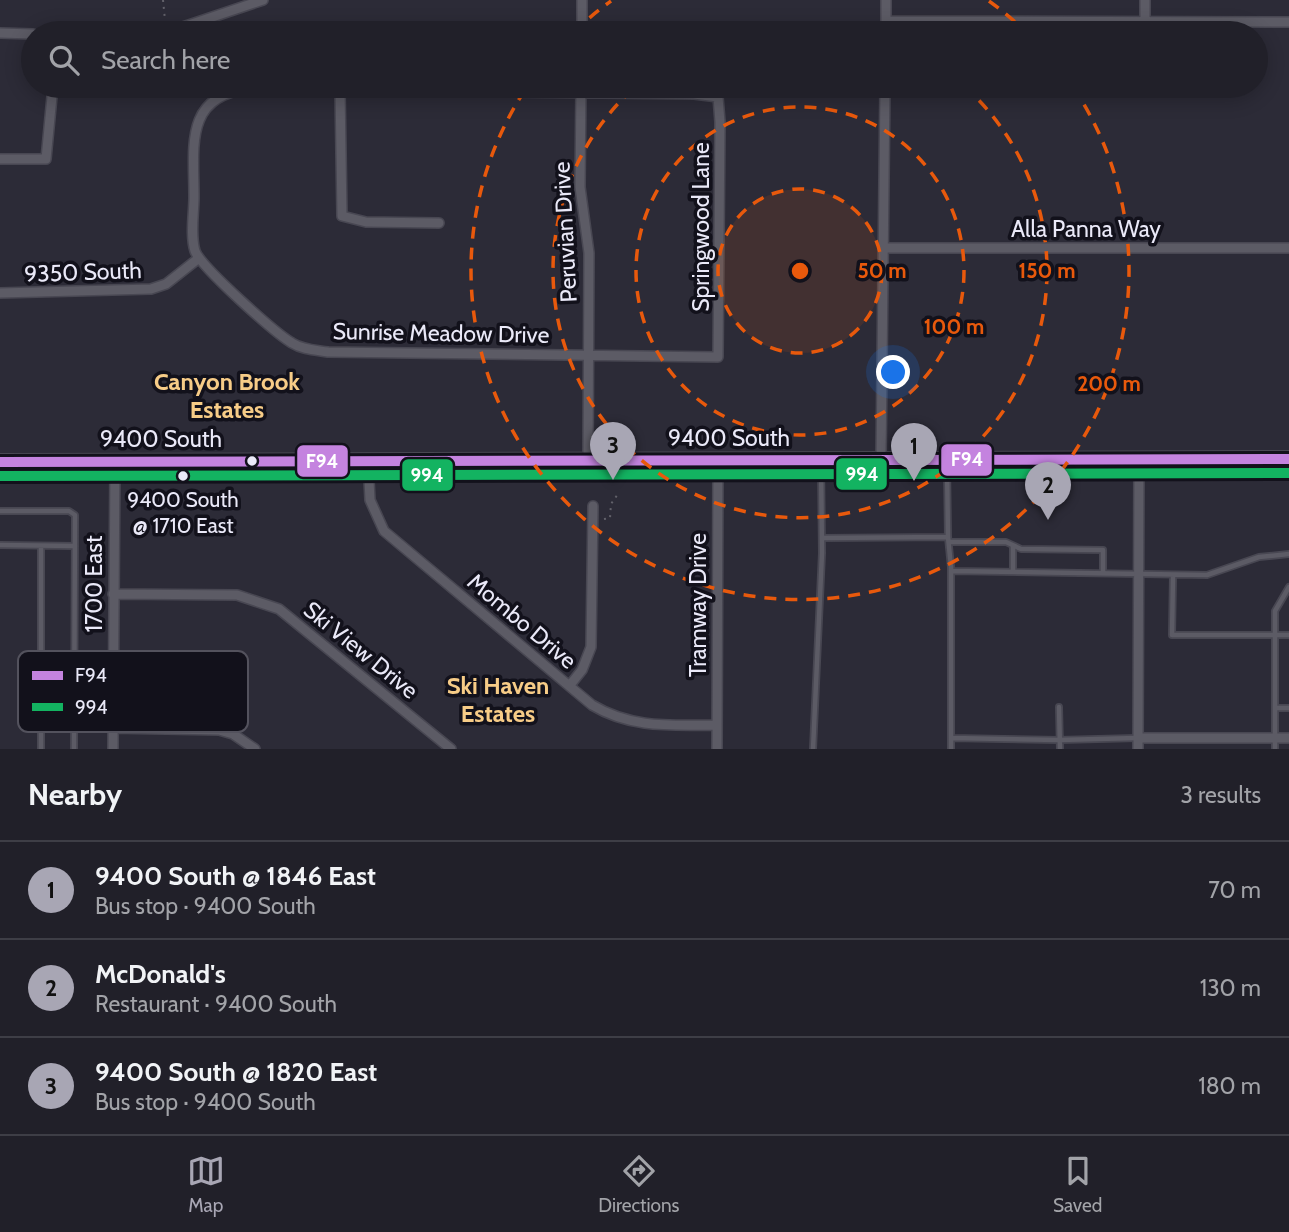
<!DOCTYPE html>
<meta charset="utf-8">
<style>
:root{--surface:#212029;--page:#292831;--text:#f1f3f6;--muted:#a2a3a8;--line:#3e3e46;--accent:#a8a6b4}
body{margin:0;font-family:Cabin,sans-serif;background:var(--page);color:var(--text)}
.you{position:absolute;left:894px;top:373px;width:24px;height:24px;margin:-18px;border:5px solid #fff;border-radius:50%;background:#1a73e8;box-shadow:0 0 0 10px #1a73e833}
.badge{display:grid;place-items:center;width:46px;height:46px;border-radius:50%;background:var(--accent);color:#111;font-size:23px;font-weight:700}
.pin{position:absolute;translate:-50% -58px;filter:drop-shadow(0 2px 4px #0008)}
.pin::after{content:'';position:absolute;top:37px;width:24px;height:21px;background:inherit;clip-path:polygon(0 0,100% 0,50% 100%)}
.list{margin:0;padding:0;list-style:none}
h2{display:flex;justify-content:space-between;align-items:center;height:91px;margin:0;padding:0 28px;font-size:30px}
h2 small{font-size:23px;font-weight:400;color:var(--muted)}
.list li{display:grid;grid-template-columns:46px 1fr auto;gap:21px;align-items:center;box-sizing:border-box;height:98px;padding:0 28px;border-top:2px solid var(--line)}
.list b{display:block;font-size:26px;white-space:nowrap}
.list p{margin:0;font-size:23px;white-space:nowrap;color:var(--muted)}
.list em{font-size:23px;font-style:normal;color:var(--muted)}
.icon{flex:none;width:38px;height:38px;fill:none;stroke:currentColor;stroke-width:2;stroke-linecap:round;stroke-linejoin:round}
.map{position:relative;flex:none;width:1289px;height:749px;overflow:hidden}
.search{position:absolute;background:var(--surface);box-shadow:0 4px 18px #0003;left:21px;right:21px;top:21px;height:77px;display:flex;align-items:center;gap:18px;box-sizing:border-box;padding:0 24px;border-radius:38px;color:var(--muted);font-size:26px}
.sheet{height:385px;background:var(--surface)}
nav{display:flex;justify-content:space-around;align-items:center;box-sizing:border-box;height:98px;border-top:2px solid var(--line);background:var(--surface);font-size:19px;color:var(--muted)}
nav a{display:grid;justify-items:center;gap:4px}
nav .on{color:var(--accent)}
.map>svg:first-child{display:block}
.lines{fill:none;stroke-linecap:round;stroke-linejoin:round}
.service-casing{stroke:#484752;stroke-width:8}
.minor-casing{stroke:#484752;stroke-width:12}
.primary-casing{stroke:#484752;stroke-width:18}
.path{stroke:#62616a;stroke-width:2;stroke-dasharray:2 5;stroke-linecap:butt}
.service{stroke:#5c5b65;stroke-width:4.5}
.minor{stroke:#5c5b65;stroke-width:9}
.primary{stroke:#6a6878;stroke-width:14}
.bus-1-casing{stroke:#12111b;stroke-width:16}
.bus-2-casing{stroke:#12111b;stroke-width:16}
.bus-1{stroke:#c483df;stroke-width:10}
.bus-2{stroke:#13b361;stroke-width:10}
.ring{fill:none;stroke:#e8590c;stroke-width:3.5;stroke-dasharray:12 9}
.bus-dot{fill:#eae9f8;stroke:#12111b;stroke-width:2.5}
.labels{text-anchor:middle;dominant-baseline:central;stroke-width:7;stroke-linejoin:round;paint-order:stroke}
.bus-label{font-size:21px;fill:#eae9f8;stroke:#12111b}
.street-label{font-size:23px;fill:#eae9f8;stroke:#12111b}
.neighbourhood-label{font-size:24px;font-weight:bold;fill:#f7cc87;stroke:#12111b}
.key{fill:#12111b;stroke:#53525d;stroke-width:2}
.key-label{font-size:19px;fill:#eae9f8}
.centre{fill:#e8590c;stroke:#12111b;stroke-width:3.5}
.ring-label{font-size:21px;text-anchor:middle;font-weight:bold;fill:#e8590c;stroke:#12111b;stroke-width:7;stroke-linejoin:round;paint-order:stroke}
.line-badge{stroke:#12111b;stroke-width:2.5}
.badge-label{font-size:19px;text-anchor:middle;font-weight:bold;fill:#fff}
</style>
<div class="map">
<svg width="1289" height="749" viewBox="0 0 1289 749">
<rect width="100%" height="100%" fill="#2c2b37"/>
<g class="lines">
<!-- service casing -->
<g class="service-casing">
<path id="service" d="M 947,464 L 948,537 L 951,567 L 951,749
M 0,511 L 69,511 L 75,515 L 74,749
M 822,538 L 948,537
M 950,542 L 1006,542 L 1021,549 L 1103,550 L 1103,573
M 0,545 L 75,546
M 41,546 L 41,749
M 1013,546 L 1013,572
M 951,571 L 1207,575 L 1259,557 L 1289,554
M 1173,576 L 1172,635 L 1289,635
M 1059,707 L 1060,749
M 1275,708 L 1289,708
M 41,729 L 112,728
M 951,738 L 1059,740 L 1137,738
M 813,749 L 822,553 L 821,462
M 1275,749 L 1275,611 L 1289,587"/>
</g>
<!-- minor casing -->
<g class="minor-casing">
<path id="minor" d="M 1145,0 L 1145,22
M 886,21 L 1289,22
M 0,33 L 33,34
M 165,33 L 263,0
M 582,33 L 582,0
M 886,33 L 886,0
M 581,86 L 580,187 L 589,253 L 588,461
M 248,89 L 694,94 L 718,97 L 720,122 L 718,357 L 328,352 C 316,350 303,350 292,343 C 275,333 201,267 195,251 C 190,235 194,213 194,197 C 194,147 184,96 248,89 Z
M 340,90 L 342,216 L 366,222 L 439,223
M 0,159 L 46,159 L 53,86
M 883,248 L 1289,248
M 0,293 L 151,289 L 166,284 L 199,258
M 881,460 L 885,86
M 368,461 L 370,500 L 384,531 L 592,705 C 632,729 672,725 717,725
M 113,594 L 237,595 L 279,609 L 451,749
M 570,685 L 582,670 L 591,647 L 593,506
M 113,728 L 219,730 L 233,734 L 255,749
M 1138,738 L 1289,738
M 113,749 L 115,462
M 717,749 L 718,461
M 1138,749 L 1139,459"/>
</g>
<!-- primary casing -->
<g class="primary-casing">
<path id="primary" d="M 0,462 L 1289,459"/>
</g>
<!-- path -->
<path class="path" d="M 163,0 L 165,20
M 604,519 L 610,518 L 611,504 L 618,494"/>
<!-- service -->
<use href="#service" class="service"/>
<!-- minor -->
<use href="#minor" class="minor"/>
<!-- primary -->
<use href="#primary" class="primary"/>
<!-- bus-1 casing -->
<g class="bus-1-casing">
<path id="bus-1" d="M 0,462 L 1289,459"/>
</g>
<!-- bus-2 casing -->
<g class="bus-2-casing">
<path id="bus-2" d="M 0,476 L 1289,473"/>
</g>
<!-- bus-1 -->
<use href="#bus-1" class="bus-1"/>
<!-- bus-2 -->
<use href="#bus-2" class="bus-2"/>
</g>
<!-- distance rings -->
<circle cx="800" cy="271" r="82" fill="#e8590c" fill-opacity=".12"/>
<g class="ring">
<circle cx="800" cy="271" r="82"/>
<circle cx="800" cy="271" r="164"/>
<path d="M734 33A247 247 0 0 1 866 33M964 86A247 247 0 1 1 636 86"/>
<path d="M574 32A329 329 0 0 1 611 1M989 1A329 329 0 0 1 1026 32M1073 87A329 329 0 1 1 527 87"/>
</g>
<!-- markers -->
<g class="bus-dot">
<circle cx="252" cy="461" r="6"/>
<circle cx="183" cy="476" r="6"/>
</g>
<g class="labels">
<!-- bus labels -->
<g class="bus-label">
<text x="183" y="499">9400 South<tspan x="183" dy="26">@ 1710 East</tspan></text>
</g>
<!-- street labels -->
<g class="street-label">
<text transform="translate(701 227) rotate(-90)">Springwood Lane</text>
<text x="1086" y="229">Alla Panna Way</text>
<text transform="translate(565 232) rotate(-93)">Peruvian Drive</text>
<text transform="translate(83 272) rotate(-2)">9350 South</text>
<text transform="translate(441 333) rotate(1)">Sunrise Meadow Drive</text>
<text x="729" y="438">9400 South</text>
<text x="161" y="439">9400 South</text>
<text transform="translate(94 584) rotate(-90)">1700 East</text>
<text transform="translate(698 605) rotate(-90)">Tramway Drive</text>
<text transform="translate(522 621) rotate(40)">Mombo Drive</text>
<text transform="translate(361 650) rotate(39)">Ski View Drive</text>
</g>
<!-- neighbourhood labels -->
<g class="neighbourhood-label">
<text x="227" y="381">Canyon Brook<tspan x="227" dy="28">Estates</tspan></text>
<text x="498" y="685">Ski Haven<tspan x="498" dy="28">Estates</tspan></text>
</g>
</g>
<!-- legend -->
<rect x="18" y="651" width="230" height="81" rx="10" class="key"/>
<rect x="32" y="671" width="31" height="9" fill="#c483df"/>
<rect x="32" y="703" width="31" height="8" fill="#13b361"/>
<g class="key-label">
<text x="75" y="682">F94</text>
<text x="75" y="714">994</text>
</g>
<circle cx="800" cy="271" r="10" class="centre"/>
<g class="ring-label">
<text x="882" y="278">50 m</text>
<text x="1047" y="278">150 m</text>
<text x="954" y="334">100 m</text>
<text x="1109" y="391">200 m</text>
</g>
<g class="line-badge">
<rect x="940" y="443" width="53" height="34" rx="7" fill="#c483df"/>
<rect x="296" y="444" width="53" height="34" rx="7" fill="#c483df"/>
<rect x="835" y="457" width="53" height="34" rx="7" fill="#13b361"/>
<rect x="401" y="458" width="53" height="34" rx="7" fill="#13b361"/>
</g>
<g class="badge-label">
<text x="967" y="466">F94</text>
<text x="322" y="468">F94</text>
<text x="862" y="481">994</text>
<text x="427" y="482">994</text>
</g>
</svg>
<div class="you"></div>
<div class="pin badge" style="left:914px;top:481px">1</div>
<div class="pin badge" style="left:1048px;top:520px">2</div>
<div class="pin badge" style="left:613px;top:480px">3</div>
<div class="search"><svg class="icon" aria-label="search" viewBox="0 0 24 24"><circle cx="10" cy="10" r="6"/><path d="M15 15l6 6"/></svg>Search here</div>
</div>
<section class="sheet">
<h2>Nearby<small>3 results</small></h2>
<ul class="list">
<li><span class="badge">1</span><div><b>9400 South @ 1846 East</b><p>Bus stop · 9400 South</p></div><em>70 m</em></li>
<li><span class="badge">2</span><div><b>McDonald's</b><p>Restaurant · 9400 South</p></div><em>130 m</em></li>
<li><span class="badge">3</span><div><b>9400 South @ 1820 East</b><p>Bus stop · 9400 South</p></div><em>180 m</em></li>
</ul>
</section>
<nav>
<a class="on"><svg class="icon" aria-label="map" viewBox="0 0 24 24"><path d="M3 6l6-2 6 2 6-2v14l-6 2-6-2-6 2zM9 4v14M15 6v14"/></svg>Map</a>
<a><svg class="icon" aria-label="directions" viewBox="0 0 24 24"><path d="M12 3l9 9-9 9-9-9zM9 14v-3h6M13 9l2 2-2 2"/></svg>Directions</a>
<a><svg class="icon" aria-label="saved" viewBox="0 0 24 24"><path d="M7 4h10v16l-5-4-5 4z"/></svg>Saved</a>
</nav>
